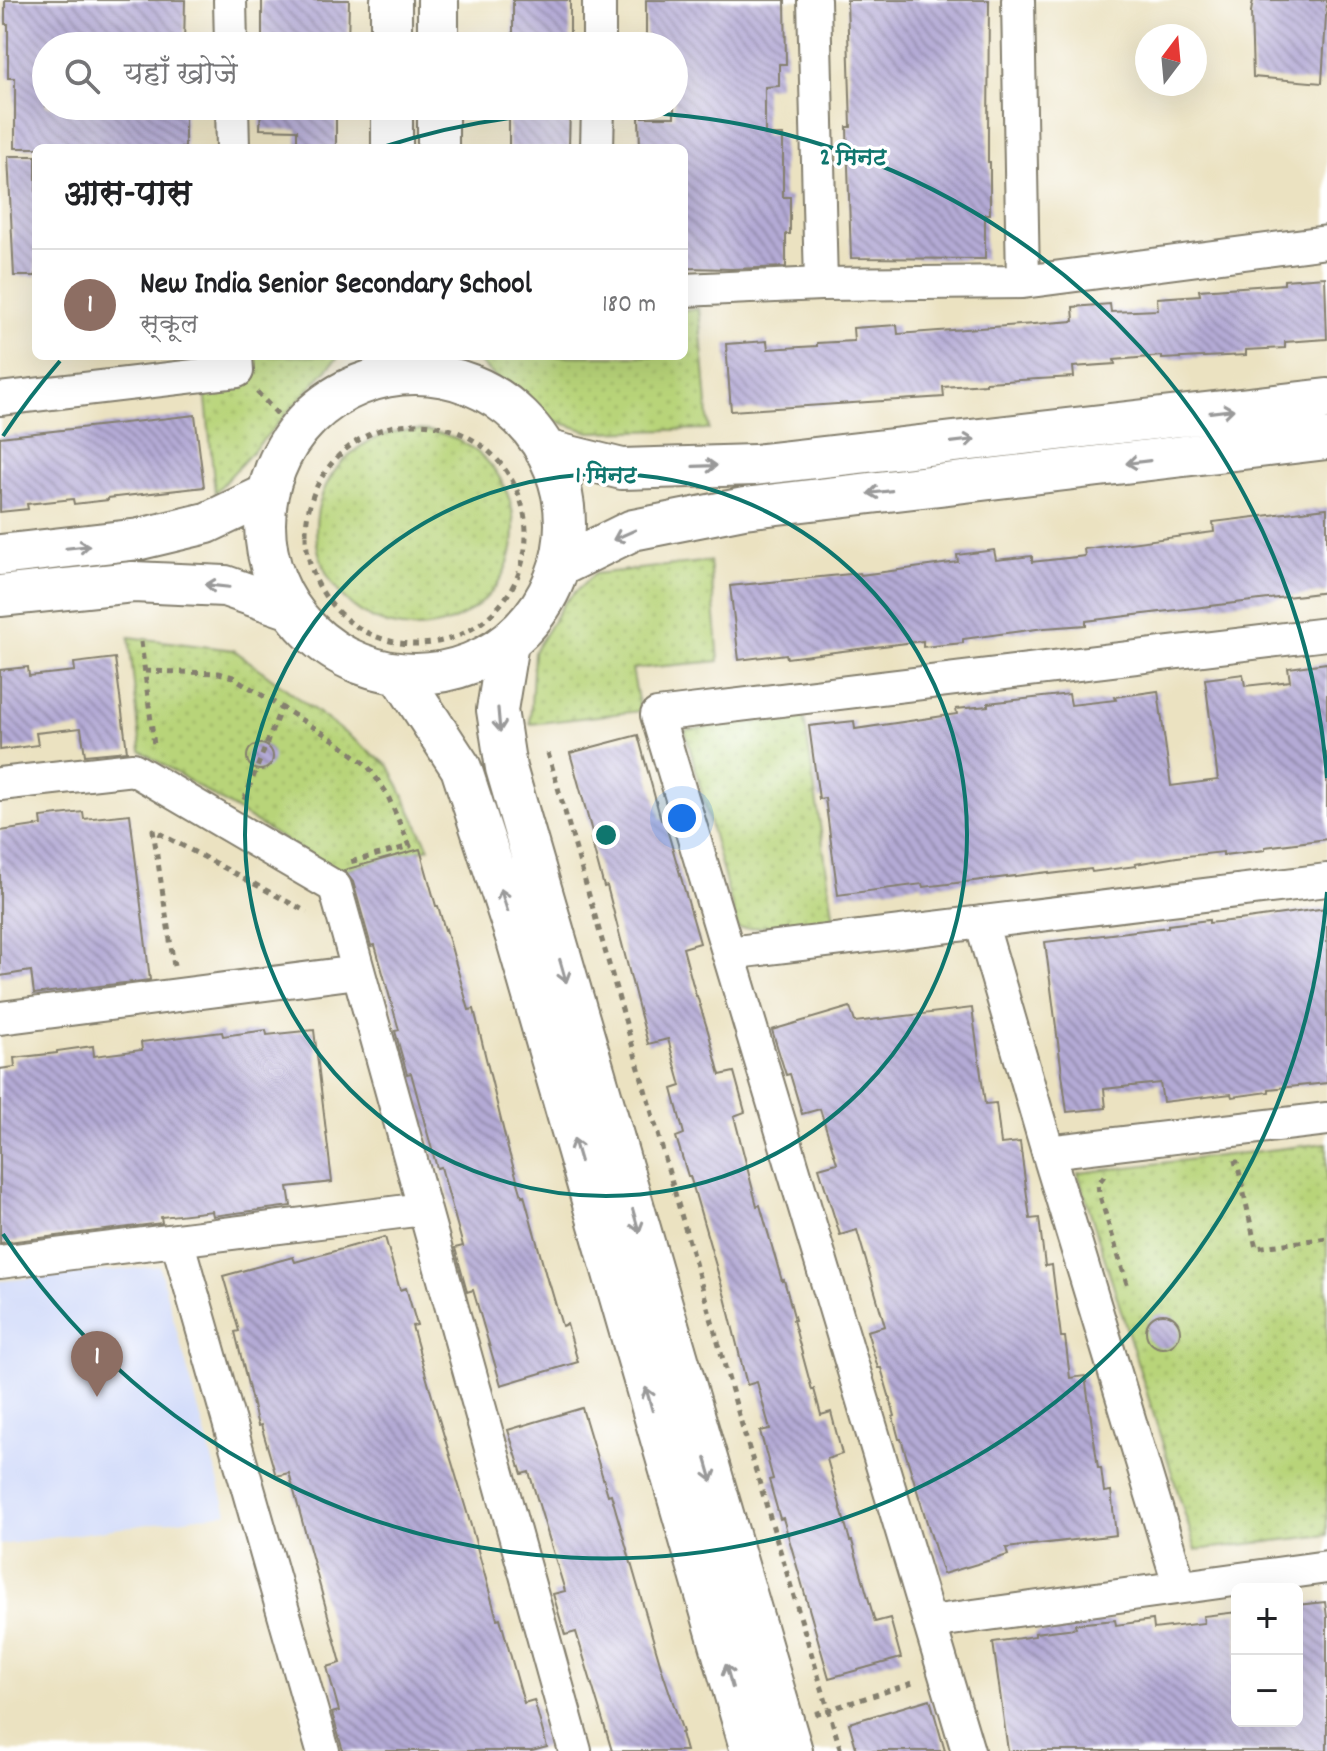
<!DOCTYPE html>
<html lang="hi">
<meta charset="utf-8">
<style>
:root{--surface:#fff;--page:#f2f2f2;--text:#202124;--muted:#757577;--line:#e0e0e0;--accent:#b5179e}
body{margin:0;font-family:Dekko,"Playpen Sans Deva",sans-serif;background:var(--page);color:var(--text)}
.controls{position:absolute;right:24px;bottom:24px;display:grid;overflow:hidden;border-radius:12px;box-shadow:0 8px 32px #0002}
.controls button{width:72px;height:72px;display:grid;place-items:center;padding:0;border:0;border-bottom:2px solid var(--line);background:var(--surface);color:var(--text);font:40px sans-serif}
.compass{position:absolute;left:1135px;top:24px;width:72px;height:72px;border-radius:50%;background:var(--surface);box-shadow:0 8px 32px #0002;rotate:16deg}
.you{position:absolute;left:682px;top:818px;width:28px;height:28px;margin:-20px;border:6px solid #fff;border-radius:50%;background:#1a73e8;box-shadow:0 0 0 12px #1a73e833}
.badge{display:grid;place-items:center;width:52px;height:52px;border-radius:50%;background:var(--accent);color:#fff;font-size:26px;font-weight:700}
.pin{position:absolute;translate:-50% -66px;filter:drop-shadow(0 2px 4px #0008)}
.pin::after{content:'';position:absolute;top:42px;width:28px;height:24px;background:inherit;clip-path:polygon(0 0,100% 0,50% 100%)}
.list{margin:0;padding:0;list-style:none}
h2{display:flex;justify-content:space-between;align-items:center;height:104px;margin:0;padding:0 32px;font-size:34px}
h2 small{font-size:26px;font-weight:400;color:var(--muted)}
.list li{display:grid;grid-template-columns:52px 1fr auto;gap:24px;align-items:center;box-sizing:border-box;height:112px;padding:0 32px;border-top:2px solid var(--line)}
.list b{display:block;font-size:30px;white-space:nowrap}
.list p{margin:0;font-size:26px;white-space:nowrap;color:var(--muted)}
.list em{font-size:26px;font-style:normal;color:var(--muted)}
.icon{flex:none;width:44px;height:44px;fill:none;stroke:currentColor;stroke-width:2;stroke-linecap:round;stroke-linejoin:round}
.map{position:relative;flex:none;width:1327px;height:1751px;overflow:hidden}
.search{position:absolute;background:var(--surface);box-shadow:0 8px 32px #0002;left:32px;top:32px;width:656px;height:88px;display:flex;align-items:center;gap:20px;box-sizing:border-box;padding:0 28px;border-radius:44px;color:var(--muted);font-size:30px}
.panel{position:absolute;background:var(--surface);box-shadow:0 8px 32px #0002;left:32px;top:144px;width:656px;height:216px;border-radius:12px}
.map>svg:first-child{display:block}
.built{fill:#d0daf9}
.green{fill:url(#green-dots);stroke:#6a784a;stroke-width:2}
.building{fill:url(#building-back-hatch)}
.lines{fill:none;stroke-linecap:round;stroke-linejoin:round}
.minor-casing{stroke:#847f6e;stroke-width:36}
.tertiary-casing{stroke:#847f6e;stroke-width:44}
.path{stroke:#847f6e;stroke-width:5;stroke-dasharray:6 6;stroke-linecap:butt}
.minor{stroke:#fff;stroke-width:32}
.tertiary{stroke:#fff;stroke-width:40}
.oneway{stroke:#999}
.ring{fill:none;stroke:#0f766e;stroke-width:4}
.centre{fill:#0f766e;stroke:#fff;stroke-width:4}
.ring-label{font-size:24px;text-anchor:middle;font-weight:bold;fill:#0f766e;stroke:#fff;stroke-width:7;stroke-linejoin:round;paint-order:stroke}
</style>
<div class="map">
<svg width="1327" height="1751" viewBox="0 0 1327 1751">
<defs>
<pattern id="green-dots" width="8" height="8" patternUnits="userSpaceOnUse" patternTransform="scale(2)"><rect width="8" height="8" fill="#b8d479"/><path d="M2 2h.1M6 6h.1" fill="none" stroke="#9eb568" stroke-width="1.8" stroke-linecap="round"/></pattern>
<pattern id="building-back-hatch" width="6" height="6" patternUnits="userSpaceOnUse" patternTransform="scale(2)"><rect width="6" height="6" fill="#b4aad5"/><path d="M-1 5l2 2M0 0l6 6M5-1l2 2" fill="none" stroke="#928aac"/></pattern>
</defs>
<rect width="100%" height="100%" fill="#fff"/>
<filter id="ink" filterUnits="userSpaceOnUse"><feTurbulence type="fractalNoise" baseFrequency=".0125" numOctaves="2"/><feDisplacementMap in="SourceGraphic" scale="16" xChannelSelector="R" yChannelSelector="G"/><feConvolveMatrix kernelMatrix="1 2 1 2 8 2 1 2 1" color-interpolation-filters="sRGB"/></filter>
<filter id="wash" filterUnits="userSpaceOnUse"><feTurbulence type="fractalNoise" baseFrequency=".006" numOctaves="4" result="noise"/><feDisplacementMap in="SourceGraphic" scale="32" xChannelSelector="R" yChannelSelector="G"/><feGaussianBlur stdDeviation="1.8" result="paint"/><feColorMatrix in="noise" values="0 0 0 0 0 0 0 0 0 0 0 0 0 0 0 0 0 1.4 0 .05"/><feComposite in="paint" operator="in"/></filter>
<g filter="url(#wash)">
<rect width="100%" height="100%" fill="#ebe2c1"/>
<!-- built -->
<path class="built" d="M 159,1266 L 227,1513 L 0,1545 L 0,1281 Z"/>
<!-- green -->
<path class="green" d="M 699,309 L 709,429 L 590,432 L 550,419 L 505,386 L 478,361 L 476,356 L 684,356 L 684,310 Z
M 252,356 L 339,356 L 215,493 L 205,388 L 234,378 Z
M316 529a99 99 0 1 1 198 0a99 99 0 1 1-198 0Z
M 710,561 L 719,661 L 632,669 L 640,711 L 530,724 L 534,652 L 564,603 L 594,574 Z
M 129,637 L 234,650 L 389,766 L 429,848 L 336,872 L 141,751 Z
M 804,716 L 834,920 L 738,929 L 685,730 Z
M 1327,1143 L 1327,1535 L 1196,1550 L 1078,1173 Z"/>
<g id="blocks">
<!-- building -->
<path class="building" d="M 5,0 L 185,0 L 184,46 L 46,46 L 46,106 L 84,106 L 84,112 L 185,110 L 185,148 L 15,148 L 15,78 L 8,78 L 8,24 L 5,24 Z
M 262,0 L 349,0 L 348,46 L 262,46 Z
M 513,0 L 570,0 L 570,46 L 513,46 Z
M 646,0 L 785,0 L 786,64 L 779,64 L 779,86 L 765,87 L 765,135 L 783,135 L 783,197 L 790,197 L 790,234 L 786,234 L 786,267 L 732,269 L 684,268 L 684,148 L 640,148 L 639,117 L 674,117 L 674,46 L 646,46 Z
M 847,0 L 989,0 L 988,135 L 988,162 L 990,162 L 990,214 L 985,214 L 985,259 L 851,258 L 848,166 L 847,127 L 851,127 Z
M 1253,0 L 1327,0 L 1322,83 L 1253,77 L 1251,12 Z
M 261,106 L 336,106 L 336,148 L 297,148 L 297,130 L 260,129 Z
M 509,106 L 570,106 L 569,148 L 509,148 Z
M 8,156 L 36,156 L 36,276 L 14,276 Z
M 1325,277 L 1327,339 L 1285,342 L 1285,348 L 1246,350 L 1246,355 L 1162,359 L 1162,356 L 1114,360 L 1115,364 L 1073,367 L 1074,377 L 986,382 L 986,384 L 943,387 L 944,397 L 731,411 L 726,344 L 767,341 L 768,349 L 817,346 L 817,343 L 854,341 L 853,328 L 897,325 L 898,334 L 1074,321 L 1073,307 L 1110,304 L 1111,312 L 1158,310 L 1157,298 L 1200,295 L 1199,290 L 1284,284 L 1284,280 Z
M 195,415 L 204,487 L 108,498 L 108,500 L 74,504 L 73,499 L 27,504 L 28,509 L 0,512 L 0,437 Z
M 1327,508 L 1327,592 L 1086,621 L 1086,625 L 1044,628 L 963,639 L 963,643 L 923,647 L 923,641 L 787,658 L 786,654 L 739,660 L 730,586 L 860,573 L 861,575 L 914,568 L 958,562 L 957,555 L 994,550 L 996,560 L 1032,556 L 1032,562 L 1085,556 L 1084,549 L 1214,532 L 1213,522 Z
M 115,658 L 127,751 L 85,755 L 81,728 L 36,733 L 38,745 L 0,750 L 0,670 L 28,667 L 29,676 L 75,671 L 74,663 Z
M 1327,663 L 1327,839 L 1265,847 L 1265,850 L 1223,855 L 1223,852 L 1177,857 L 1135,864 L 1136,866 L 1092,872 L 1091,869 L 1049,874 L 1049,872 L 923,887 L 922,884 L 838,895 L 825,798 L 819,799 L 809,726 L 854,721 L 855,729 L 957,714 L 956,709 L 988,706 L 988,703 L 1069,694 L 1071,705 L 1116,700 L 1115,697 L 1158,691 L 1171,786 L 1218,780 L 1205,679 L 1243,674 L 1245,686 L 1290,681 L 1288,668 Z
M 638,735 L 661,820 L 664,819 L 700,943 L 683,948 L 696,996 L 697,996 L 708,1031 L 720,1075 L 734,1072 L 745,1112 L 734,1116 L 757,1206 L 760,1205 L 782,1281 L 784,1280 L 795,1320 L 793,1320 L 812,1390 L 814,1389 L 821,1415 L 831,1412 L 842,1454 L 827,1459 L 850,1541 L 852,1541 L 875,1622 L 890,1618 L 901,1658 L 829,1678 L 783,1518 L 780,1519 L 769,1480 L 773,1479 L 760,1431 L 770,1429 L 757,1382 L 747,1385 L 725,1297 L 690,1176 L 688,1176 L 676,1137 L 684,1134 L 672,1089 L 681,1086 L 668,1039 L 648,1044 L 607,886 L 604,887 L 591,839 L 594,839 L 570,753 Z
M247 757a13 13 0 1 1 26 0a13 13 0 1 1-26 0Z
M 83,812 L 84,819 L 130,814 L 150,980 L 34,994 L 31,971 L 0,976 L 0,831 L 42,825 L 41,817 Z
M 420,849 L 436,906 L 438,906 L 445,930 L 446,929 L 469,1010 L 474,1009 L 508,1149 L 522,1196 L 524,1195 L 548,1283 L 549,1282 L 562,1326 L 567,1324 L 578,1362 L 501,1385 L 473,1290 L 467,1292 L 455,1248 L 463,1246 L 441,1167 L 437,1168 L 411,1073 L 407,1074 L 395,1031 L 399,1030 L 375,945 L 371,946 L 353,882 L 344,870 Z
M 1327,908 L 1327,1083 L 1269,1089 L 1269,1092 L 1232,1097 L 1231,1094 L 1163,1102 L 1160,1083 L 1104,1089 L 1106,1108 L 1067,1112 L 1045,942 L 1168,927 L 1168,925 L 1209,920 L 1209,923 L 1247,919 Z
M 850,1007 L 855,1022 L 972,1008 L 985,1104 L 996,1103 L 1001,1144 L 1020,1142 L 1030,1219 L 1039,1218 L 1045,1266 L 1052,1265 L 1061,1337 L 1065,1337 L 1070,1378 L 1085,1376 L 1098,1468 L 1101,1468 L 1104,1492 L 1111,1491 L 1116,1535 L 1006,1548 L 1008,1555 L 943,1574 L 901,1439 L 899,1439 L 893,1417 L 895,1416 L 881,1368 L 878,1368 L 867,1331 L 885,1326 L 857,1230 L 840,1235 L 819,1168 L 837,1163 L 820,1109 L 802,1114 L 790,1074 L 786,1075 L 772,1030 Z
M 266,1030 L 267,1035 L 314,1030 L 332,1182 L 288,1187 L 291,1206 L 213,1216 L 212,1211 L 161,1217 L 162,1223 L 0,1243 L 0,1069 L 15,1067 L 14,1058 L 57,1053 L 57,1051 L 93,1046 L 94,1056 L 142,1050 L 141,1042 L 222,1032 L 223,1036 Z
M 385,1237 L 400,1290 L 406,1288 L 417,1325 L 412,1326 L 429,1386 L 472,1529 L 497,1619 L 500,1618 L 524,1703 L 534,1700 L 547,1747 L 532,1751 L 343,1751 L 332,1713 L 339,1711 L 327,1667 L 341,1663 L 289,1473 L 276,1476 L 261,1425 L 258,1426 L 235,1332 L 239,1331 L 223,1276 L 293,1257 L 295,1262 Z
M1146 1331a17 17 0 1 1 34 0a17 17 0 1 1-34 0Z
M 582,1408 L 608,1495 L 611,1494 L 662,1670 L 683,1732 L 681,1733 L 686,1751 L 612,1751 L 576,1632 L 565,1635 L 553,1594 L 565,1591 L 529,1472 L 522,1474 L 508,1430 Z
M 1325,1602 L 1327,1617 L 1327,1751 L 1008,1751 L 993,1642 L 1035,1636 L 1035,1633 L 1076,1628 L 1075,1624 L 1115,1620 L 1116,1625 L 1153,1620 L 1154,1629 L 1204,1623 L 1203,1616 L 1237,1612 L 1237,1721 L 1297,1721 L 1297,1605 Z
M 930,1699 L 945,1751 L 857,1751 L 849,1723 Z"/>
</g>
</g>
<g filter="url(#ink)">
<use href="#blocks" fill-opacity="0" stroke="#847f6e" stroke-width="2"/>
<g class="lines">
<!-- minor casing -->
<g class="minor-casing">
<path id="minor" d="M 230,0 L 231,46
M 814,0 L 821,284
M 1018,0 L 1023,282
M 599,46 L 599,0
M 232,106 L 233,148
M 597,148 L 598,106
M 684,290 L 821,284 L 1023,282 L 1327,242
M 0,399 L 237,371 L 236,356
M 0,784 L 133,769 L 335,887 L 575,1751
M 981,922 L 1048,1152 L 1180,1587
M 728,953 L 1327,880
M 0,1018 L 358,972
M 1048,1152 L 1327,1119
M 177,1240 L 323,1751
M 0,1262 L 423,1209
M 930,1622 L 1327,1567
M 968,1751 L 657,715 L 1327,634"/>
</g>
<!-- tertiary casing -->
<g class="tertiary-casing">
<path id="tertiary" d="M 391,0 L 391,46
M 438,0 L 438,46
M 392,106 L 392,148
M 438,106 L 438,148
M265 524a150 150 0 1 1 300 0a150 150 0 1 1-300 0Z
M 545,450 L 622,469 L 755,465 L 1327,399
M 0,555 L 140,539 L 207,523 L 268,494
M 560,566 L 633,530 L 744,508 L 1327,439
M 0,596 L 133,582 L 225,586 L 291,609
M 508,643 L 497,710 L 506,768 L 792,1751
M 399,673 L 461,768 L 516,937 L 751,1751"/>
</g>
<!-- path -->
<path class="path" d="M 257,392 L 295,433
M306 534a110 110 0 1 1 220 0a110 110 0 1 1-220 0Z
M 141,642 L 154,745 L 157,747
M 145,671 L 219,673 L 233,677 L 334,740 L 367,765 L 386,792 L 410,846 L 350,862
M 548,753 L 741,1422 L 841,1751
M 244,800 L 281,708
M 174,966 L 153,830 L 307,912
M 1233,1163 L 1237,1162 L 1256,1248 L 1327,1238
M 1104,1176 L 1098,1184 L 1099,1193 L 1128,1287
M 815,1714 L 916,1682"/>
<!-- minor -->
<use href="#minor" class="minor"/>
<!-- tertiary -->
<use href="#tertiary" class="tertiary"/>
</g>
<!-- one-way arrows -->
<defs><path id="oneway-shaft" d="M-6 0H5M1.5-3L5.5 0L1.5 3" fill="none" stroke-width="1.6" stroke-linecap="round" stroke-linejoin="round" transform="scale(2)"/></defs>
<g class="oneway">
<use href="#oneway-shaft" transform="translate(1222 411) rotate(-7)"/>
<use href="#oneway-shaft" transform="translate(963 441) rotate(-7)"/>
<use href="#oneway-shaft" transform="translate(1138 462) rotate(173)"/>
<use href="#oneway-shaft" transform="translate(705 466) rotate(-2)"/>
<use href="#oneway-shaft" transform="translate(880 492) rotate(173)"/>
<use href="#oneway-shaft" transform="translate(624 535) rotate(156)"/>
<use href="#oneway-shaft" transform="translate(78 547) rotate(-6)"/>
<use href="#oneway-shaft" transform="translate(217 586) rotate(-174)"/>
<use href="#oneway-shaft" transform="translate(499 720) rotate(85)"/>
<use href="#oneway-shaft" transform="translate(504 900) rotate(-108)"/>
<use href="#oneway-shaft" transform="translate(563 971) rotate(74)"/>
<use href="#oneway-shaft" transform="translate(577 1150) rotate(-106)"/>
<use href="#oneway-shaft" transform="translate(636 1221) rotate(74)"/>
<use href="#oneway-shaft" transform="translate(649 1399) rotate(-106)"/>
<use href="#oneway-shaft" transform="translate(709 1470) rotate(74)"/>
<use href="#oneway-shaft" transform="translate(729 1676) rotate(-106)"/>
</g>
</g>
<!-- distance rings -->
<g class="ring">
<circle cx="606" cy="835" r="361"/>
<path d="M1327 892A723 723 0 0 1 3 1234M3 436A723 723 0 0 1 60 361M383 147A723 723 0 0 1 1327 778"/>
</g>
<circle cx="606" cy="835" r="12" class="centre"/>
<g class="ring-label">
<text x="853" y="164">2 मिनट</text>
<text x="606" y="482">1 मिनट</text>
</g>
</svg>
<div class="controls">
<button>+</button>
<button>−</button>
</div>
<svg class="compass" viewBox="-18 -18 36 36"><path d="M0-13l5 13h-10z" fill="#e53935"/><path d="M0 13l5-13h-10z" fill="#757577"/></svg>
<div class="you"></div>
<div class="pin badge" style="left:97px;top:1397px;background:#8d6e63">1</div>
<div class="search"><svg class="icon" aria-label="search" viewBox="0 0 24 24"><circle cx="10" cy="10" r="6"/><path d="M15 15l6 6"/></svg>यहाँ खोजें</div>
<section class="panel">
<h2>आस-पास<small></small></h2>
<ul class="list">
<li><span class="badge" style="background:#8d6e63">1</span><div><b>New India Senior Secondary School</b><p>स्कूल</p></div><em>180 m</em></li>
</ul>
</section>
</div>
